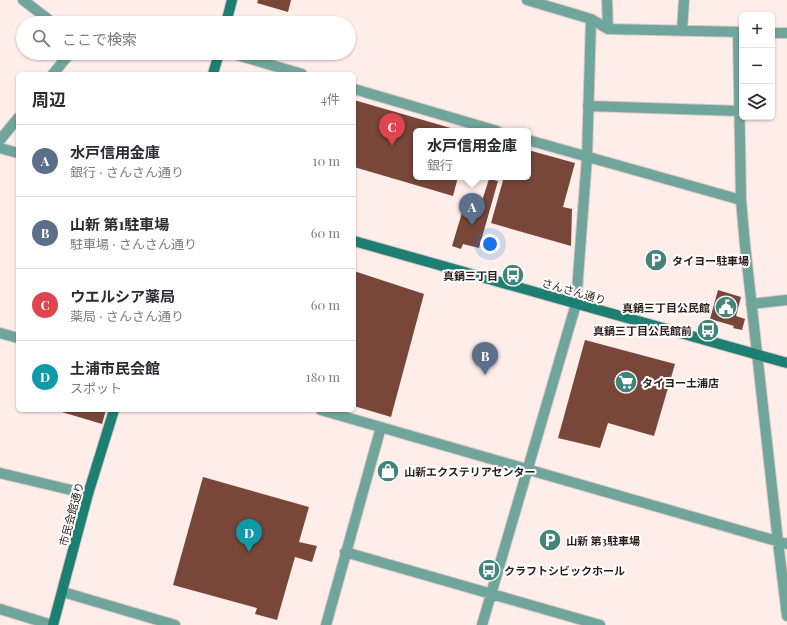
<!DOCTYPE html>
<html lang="ja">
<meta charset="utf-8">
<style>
:root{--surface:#fff;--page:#f2f2f3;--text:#2b2b33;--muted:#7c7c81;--line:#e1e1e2;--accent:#41857a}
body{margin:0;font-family:"Playfair Display","Noto Sans JP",serif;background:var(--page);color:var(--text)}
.controls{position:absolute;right:12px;top:12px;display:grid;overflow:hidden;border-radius:6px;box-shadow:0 1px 3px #0004}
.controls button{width:36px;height:36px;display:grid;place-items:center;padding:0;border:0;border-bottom:1px solid var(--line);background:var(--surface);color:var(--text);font:20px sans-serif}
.you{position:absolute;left:490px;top:244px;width:14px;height:14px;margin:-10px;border:3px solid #fff;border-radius:50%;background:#1a73e8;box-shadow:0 0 0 6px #1a73e833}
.badge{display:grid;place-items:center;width:26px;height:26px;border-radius:50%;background:var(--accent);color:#fff;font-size:13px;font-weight:700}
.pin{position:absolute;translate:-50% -33px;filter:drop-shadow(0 1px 2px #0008)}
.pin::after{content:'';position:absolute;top:21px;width:14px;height:12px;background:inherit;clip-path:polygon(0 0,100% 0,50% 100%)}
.popup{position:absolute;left:413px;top:128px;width:118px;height:52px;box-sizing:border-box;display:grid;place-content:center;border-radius:6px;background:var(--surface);filter:drop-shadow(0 1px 3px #0005);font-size:13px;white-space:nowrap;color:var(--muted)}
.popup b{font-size:15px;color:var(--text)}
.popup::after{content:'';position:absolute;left:50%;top:100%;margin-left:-8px;border:8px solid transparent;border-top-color:var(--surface)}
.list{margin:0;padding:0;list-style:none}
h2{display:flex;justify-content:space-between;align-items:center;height:52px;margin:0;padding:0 16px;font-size:17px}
h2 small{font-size:13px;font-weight:400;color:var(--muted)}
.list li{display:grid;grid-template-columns:26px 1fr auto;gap:12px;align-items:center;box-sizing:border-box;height:72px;padding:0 16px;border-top:1px solid var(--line)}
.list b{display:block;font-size:15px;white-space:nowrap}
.list p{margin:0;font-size:13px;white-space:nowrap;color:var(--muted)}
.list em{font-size:13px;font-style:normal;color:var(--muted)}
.icon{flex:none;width:22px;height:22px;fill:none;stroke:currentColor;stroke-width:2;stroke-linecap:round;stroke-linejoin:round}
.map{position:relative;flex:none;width:787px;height:625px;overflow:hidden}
.search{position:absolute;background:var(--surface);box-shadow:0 1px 3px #0004;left:16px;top:16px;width:340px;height:44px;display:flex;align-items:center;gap:10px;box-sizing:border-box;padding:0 14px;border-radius:22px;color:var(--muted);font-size:15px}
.panel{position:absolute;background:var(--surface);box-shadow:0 1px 3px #0004;left:16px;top:72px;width:340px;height:340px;border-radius:6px}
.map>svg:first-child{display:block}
.building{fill:#78473a}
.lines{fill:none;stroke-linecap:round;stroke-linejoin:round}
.street-casing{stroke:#d8c7c3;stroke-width:12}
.secondary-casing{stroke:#d8c7c3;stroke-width:12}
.street{stroke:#6fa59b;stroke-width:10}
.secondary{stroke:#1c7f72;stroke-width:10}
.labels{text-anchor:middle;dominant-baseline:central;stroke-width:4;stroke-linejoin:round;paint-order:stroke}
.poi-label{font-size:11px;font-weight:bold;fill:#2a1c18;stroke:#fff;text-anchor:start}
.street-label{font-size:11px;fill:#2a1c18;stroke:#fff}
</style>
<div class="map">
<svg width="787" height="625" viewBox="0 0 787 625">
<rect width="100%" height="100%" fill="#feede9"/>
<!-- building -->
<path class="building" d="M 258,0 L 291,0 L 288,12 L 257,3 Z
M 264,18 L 281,23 L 262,23 Z
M 354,100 L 461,131 L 416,131 L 416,177 L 458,177 L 453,196 L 354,167 Z
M 528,150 L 575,163 L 563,207 L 572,209 L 571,246 L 491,223 L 504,177 L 528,177 Z
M 489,179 L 498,181 L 479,248 L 463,244 L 461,249 L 452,246 L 467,196 L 482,201 Z
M 354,271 L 424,294 L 391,417 L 354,406 Z
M 718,290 L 741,297 L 736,316 L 745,319 L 742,330 L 733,328 L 734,326 L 710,319 Z
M 585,340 L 675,364 L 654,436 L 608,423 L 600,448 L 558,438 Z
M 55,410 L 106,410 L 102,424 Z
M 384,462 L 395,465 L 391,478 L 381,475 Z
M 203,477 L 309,507 L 299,542 L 317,546 L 312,562 L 295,557 L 277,620 L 255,614 L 257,608 L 173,585 Z"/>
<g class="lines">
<!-- street casing -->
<g class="street-casing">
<path id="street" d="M 23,0 L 53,23
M 527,0 L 591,19 L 608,29 L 742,32
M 607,0 L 608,29
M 682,31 L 684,0
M 738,32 L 741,200 L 745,245 L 778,542 L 787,616
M 772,33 L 787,33
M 230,53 L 302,74
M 53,74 L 70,53
M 354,89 L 497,131
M 588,106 L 740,111
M 0,140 L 18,118
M 528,140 L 741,200
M 0,148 L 18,153
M 751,304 L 787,300
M 0,333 L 18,338
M 321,410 L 787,544
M 0,473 L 88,494
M 345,552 L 600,625
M 63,592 L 175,625
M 0,609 L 52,625
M 326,625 L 381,427
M 482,625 L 576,304 L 587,157 L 591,19"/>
</g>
<!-- secondary casing -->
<g class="secondary-casing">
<path id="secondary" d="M 226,23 L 232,0
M 213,74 L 219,53
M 354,241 L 787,363
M 53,625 L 88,494 L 114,410"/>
</g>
<!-- street -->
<use href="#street" class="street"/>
<!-- secondary -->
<use href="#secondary" class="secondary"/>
</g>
<!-- icons -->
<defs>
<g id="parking-disc" transform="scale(1.15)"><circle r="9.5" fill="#41857a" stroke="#fff"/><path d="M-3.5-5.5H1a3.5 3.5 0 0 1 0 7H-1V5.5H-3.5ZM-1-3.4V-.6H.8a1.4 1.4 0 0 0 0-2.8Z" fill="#fff"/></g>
<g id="bus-disc" transform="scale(1.15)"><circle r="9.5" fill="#41857a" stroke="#fff"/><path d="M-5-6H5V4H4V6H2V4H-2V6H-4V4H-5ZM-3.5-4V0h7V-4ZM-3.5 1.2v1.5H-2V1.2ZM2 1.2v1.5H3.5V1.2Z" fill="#fff"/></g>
<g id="civic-disc" transform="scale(1.15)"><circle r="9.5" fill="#41857a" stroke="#fff"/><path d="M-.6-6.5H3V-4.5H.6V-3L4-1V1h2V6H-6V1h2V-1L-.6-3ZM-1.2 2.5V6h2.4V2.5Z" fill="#fff"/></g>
<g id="supermarket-disc" transform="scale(1.15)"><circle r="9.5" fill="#41857a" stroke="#fff"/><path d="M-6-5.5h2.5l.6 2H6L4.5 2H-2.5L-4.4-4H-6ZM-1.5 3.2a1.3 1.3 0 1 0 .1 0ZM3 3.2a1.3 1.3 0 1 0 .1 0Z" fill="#fff"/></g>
<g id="shop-disc" transform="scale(1.15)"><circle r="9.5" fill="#41857a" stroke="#fff"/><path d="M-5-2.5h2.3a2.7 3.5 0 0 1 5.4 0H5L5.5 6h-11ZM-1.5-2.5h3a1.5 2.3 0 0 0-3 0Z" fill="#fff"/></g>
</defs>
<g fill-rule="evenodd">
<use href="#parking-disc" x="656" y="260"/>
<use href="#bus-disc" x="513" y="275"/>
<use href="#civic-disc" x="726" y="307"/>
<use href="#bus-disc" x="708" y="330"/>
<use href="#supermarket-disc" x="626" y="382"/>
<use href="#shop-disc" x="388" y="471"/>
<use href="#parking-disc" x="550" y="540"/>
<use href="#bus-disc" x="489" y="570"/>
</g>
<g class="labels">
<!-- poi labels -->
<g class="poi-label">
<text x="672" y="260">タイヨー駐車場</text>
<text x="498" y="275" text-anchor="end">真鍋三丁目</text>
<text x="710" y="307" text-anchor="end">真鍋三丁目公民館</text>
<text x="692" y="330" text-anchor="end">真鍋三丁目公民館前</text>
<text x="642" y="382">タイヨー土浦店</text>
<text x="404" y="471">山新エクステリアセンター</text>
<text x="566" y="540">山新 第3駐車場</text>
<text x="504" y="570">クラフトシビックホール</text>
</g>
<!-- street labels -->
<g class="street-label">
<text transform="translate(574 291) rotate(16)">さんさん通り</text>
<text transform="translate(71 514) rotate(-75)">市民会館通り</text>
</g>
</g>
</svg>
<div class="controls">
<button>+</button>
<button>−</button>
<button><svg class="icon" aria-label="layers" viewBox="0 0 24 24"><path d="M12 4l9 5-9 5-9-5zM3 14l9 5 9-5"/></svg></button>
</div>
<div class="you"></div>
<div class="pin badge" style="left:472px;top:226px;background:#5c6f8a">A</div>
<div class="popup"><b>水戸信用金庫</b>銀行</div>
<div class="pin badge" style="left:485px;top:375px;background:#5c6f8a">B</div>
<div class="pin badge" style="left:392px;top:146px;background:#e0444e">C</div>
<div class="pin badge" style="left:249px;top:552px;background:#0f9aa8">D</div>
<div class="search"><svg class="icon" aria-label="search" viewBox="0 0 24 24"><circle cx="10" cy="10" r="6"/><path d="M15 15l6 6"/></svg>ここで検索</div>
<section class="panel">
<h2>周辺<small>4件</small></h2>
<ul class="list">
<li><span class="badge" style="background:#5c6f8a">A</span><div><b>水戸信用金庫</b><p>銀行 · さんさん通り</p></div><em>10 m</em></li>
<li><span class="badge" style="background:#5c6f8a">B</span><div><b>山新 第1駐車場</b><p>駐車場 · さんさん通り</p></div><em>60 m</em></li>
<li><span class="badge" style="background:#e0444e">C</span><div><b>ウエルシア薬局</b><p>薬局 · さんさん通り</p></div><em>60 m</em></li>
<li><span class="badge" style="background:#0f9aa8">D</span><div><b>土浦市民会館</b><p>スポット</p></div><em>180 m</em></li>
</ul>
</section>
</div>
